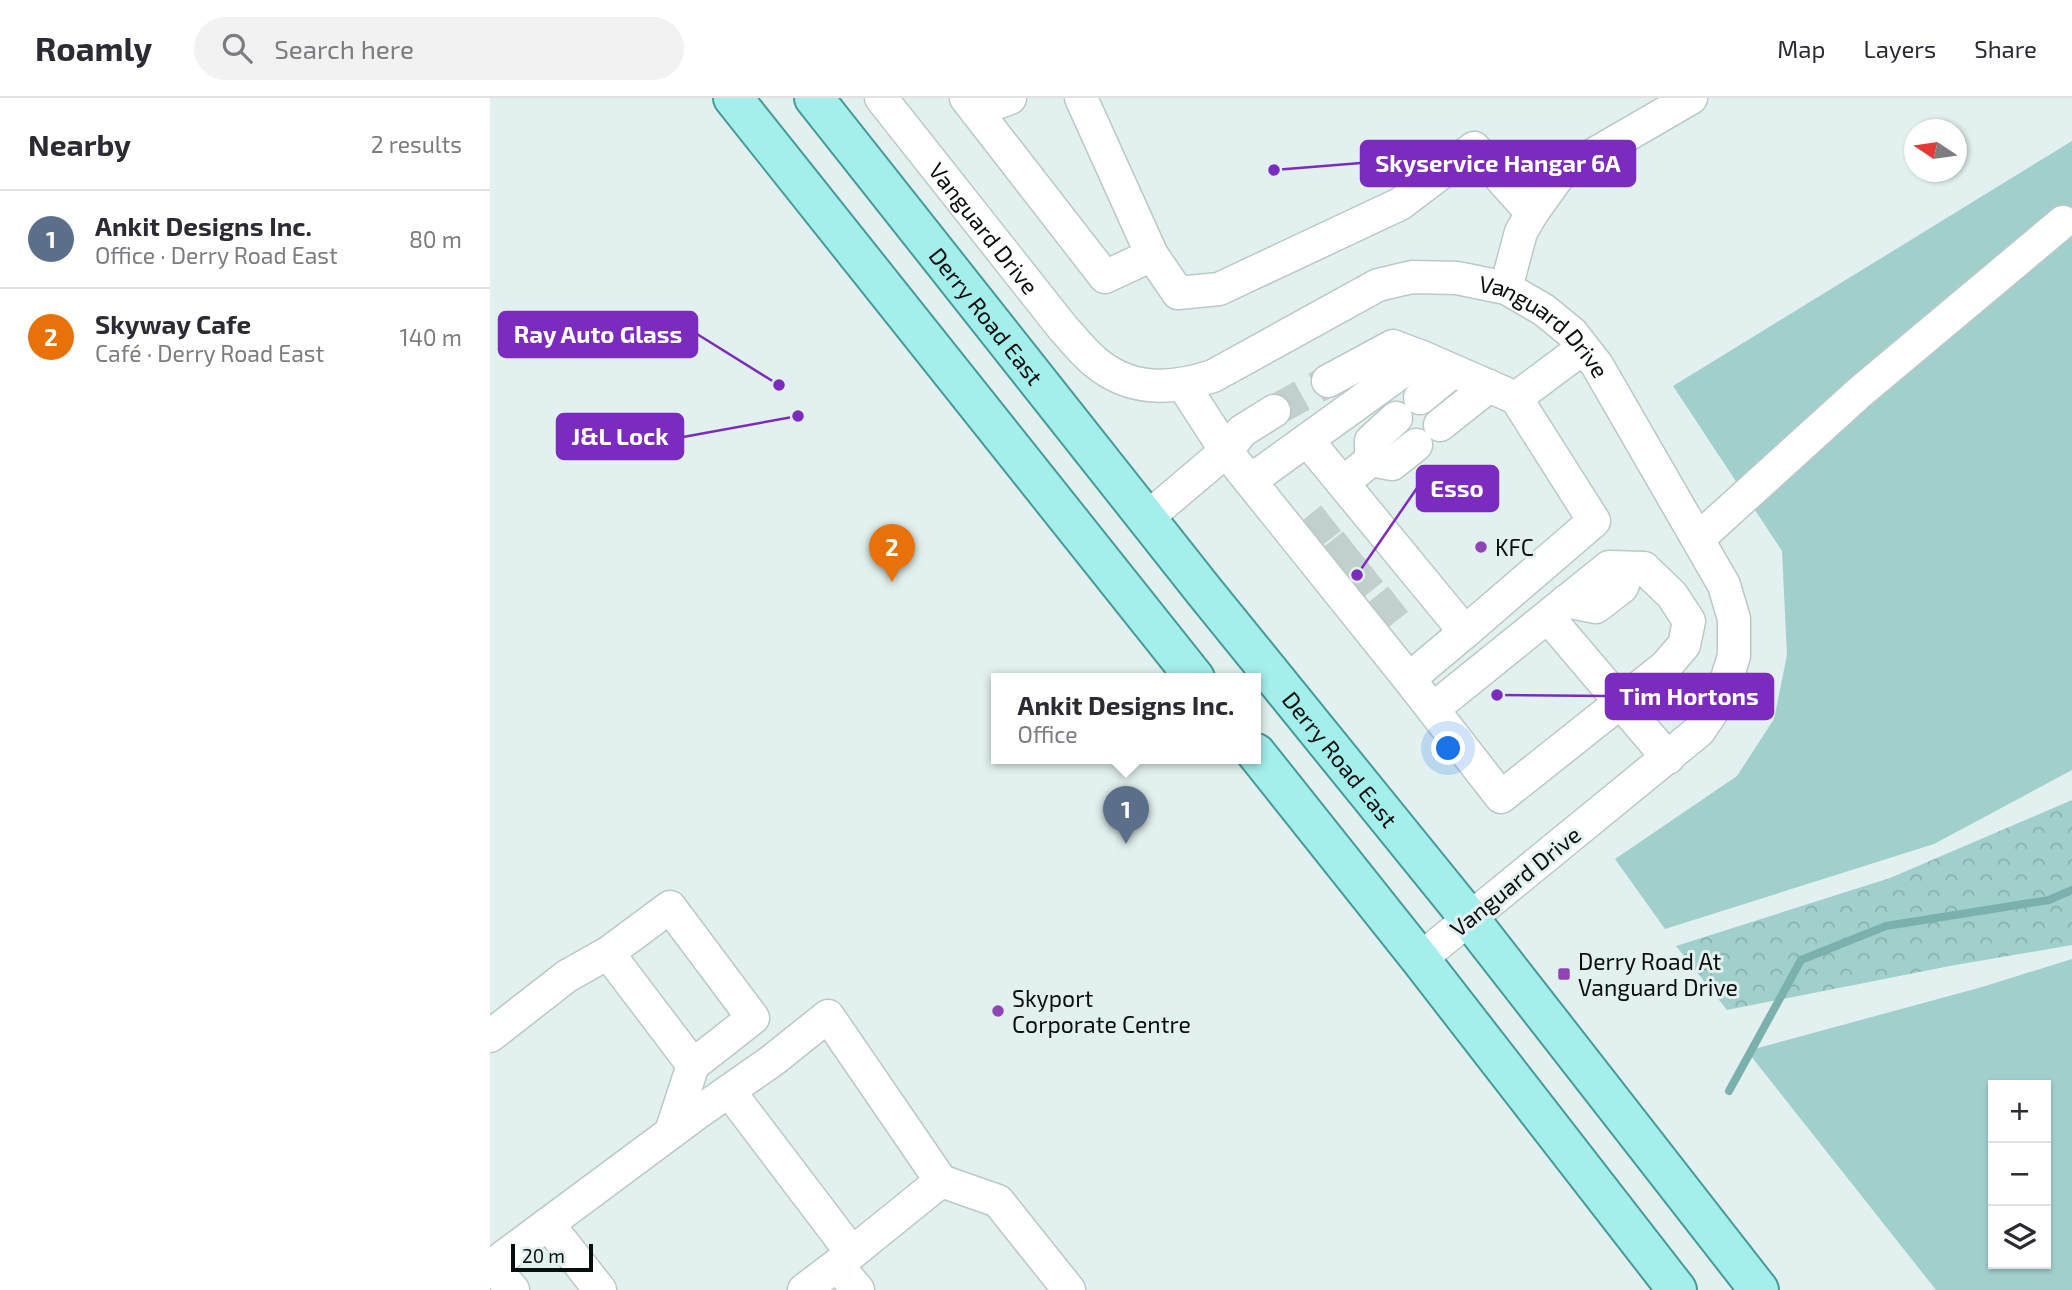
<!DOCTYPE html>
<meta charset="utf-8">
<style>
:root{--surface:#fff;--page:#f2f2f3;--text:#2b2b33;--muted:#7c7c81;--line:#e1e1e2;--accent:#8f44b6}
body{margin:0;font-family:"Exo 2",sans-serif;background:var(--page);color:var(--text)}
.controls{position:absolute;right:21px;bottom:21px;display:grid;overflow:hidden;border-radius:0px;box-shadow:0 2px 5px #0004}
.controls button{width:63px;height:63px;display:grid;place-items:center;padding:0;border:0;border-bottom:2px solid var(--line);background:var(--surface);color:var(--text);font:35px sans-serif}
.compass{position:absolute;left:1414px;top:21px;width:63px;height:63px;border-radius:50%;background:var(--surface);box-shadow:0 2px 5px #0004;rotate:283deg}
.scale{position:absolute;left:21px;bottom:18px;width:82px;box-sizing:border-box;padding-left:7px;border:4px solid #090e0e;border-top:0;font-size:19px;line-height:24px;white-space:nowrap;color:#090e0e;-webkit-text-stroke:5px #e2f1ef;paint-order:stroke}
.you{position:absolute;left:959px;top:651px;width:24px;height:24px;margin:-18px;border:5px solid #fff;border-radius:50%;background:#1a73e8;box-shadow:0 0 0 10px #1a73e833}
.badge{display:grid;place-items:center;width:46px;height:46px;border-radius:50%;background:var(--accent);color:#fff;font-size:23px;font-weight:700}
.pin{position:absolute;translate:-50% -58px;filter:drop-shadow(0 2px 4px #0008)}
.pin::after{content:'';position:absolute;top:37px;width:24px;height:21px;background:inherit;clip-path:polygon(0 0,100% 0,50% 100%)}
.popup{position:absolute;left:501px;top:575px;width:270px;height:91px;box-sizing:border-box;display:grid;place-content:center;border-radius:0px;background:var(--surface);filter:drop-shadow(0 2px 5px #0005);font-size:23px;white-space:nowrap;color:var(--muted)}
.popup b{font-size:26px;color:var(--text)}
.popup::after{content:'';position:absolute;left:50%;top:100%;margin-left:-14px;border:14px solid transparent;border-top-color:var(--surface)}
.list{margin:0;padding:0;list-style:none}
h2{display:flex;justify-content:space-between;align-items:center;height:91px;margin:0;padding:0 28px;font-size:30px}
h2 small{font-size:23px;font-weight:400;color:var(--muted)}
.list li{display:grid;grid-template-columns:46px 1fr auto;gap:21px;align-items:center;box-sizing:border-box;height:98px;padding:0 28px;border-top:2px solid var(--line)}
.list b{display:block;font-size:26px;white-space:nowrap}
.list p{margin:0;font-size:23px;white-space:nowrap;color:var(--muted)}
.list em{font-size:23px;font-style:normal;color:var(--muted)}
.icon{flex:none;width:38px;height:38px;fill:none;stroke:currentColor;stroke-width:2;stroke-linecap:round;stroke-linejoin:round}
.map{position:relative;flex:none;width:1582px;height:1192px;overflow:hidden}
header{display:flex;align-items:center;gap:42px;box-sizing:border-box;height:98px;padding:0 35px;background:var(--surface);border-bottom:2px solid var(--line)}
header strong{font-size:33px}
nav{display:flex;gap:38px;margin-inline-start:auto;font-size:24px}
.search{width:490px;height:63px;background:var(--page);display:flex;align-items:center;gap:18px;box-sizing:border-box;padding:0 24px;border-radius:38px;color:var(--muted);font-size:26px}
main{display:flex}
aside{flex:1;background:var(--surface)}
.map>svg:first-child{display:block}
.grass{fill:#a1d0cc;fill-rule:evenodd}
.forest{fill:url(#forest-crowns)}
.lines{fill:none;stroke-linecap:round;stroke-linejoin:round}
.stream{stroke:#7bb1ad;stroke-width:8}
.minor-tunnel{stroke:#c1cfcd;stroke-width:32;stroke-dasharray:32 16;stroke-linecap:butt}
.minor-casing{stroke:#bac8c7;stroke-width:35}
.major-casing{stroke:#479a95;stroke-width:42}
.minor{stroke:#fff;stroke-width:32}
.major{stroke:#a4efeb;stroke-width:38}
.poi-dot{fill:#8f44b6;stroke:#e2f1ef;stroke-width:2.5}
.labels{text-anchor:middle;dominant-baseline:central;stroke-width:6;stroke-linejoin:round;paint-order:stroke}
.street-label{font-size:23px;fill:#090e0e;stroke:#e2f1ef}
.poi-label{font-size:23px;fill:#090e0e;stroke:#e2f1ef;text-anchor:start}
.leader{fill:none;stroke:#7b2cbf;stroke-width:2.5}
.callout-dot{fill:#7b2cbf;stroke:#e2f1ef;stroke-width:2.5}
.callout{fill:#7b2cbf;stroke:#7b2cbf;stroke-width:2.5}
.callout-label{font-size:24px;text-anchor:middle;font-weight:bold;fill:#fff}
</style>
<header>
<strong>Roamly</strong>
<div class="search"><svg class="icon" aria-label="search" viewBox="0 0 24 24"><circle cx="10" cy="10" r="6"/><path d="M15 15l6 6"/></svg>Search here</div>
<nav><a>Map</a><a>Layers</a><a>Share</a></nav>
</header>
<main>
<aside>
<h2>Nearby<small>2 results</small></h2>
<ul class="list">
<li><span class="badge" style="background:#5c6f8a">1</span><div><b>Ankit Designs Inc.</b><p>Office · Derry Road East</p></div><em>80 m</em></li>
<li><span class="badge" style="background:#e8710a">2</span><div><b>Skyway Cafe</b><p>Café · Derry Road East</p></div><em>140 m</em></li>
</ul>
</aside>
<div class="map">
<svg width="1582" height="1192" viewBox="0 0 1582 1192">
<defs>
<pattern id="forest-crowns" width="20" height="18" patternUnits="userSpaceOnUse" patternTransform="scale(1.75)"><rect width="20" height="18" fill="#a1d0cc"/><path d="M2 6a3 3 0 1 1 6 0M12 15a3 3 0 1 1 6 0" fill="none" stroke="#89b1ae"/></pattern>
</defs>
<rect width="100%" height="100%" fill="#e2f1ef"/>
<!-- grass -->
<path class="grass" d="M 1582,43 L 1582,672 L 1444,746 L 1175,831 L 1125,761 L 1247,678 L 1284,621 L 1297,557 L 1292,453 L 1183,288 Z
M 1582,861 L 1582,1192 L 1446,1192 L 1257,953 L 1492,889 ZM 1503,987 L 1556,987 L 1556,1166 L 1503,1166 Z"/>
<!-- forest -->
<path class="forest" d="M 1582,702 L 1582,847 L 1460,868 L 1237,912 L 1186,848 L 1400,780 Z"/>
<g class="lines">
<!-- stream -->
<path class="stream" d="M 1239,993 L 1311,862 L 1396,828 L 1559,802 L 1582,792"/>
<!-- minor-tunnel -->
<path class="minor-tunnel" d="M 784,313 L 838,283
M 816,440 L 845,417
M 838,466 L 867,443
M 858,491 L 887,468
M 883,521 L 912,498"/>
<!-- minor casing -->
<g class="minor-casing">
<g id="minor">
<path id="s1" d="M 391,0 L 573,230 C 583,241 593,254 604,263 C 640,294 681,292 723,278 L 888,187 L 922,179 L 967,180 L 1016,190 L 1054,212 L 1082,235 L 1107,267 L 1234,487 L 1244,521 L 1244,558 L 1230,602 L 1209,633 L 930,861"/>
<path d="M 476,0 L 615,179 L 662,157 L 688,195 L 729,191 L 910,106 L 984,50 L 1042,115"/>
<path d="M 591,0 L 662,157"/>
<path d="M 486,13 L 520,0"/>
<path d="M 1016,190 L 1031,134 L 1042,115 L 1070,76 L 1201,0"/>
<path d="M 838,283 L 903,248 L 932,259"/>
<path d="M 930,300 L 963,273"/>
<path d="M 784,313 L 752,333 L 736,353 L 760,383 L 932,259 L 1026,300 L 1093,250"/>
<path d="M 950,327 L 999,288"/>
<path d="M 818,343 L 975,534 L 1104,423 L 1026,300"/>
<path d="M 881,362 L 881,343 L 906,320"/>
<path d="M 760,383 L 919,581 L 975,534"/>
<path d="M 853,385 L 881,362 L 902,366 L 926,347"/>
<path d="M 657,420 L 736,353 L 694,288"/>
<path d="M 1208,441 L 1370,294 L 1573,124"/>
<path d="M 1076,503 L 1106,509 L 1132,489 L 1139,470"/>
<path d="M 1069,532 L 1178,660"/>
<path d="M 919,581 L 1011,699 L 1176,568 L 1194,547 L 1199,523 L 1182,497 L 1154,470 L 1119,469 L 943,611"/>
<path d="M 118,855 L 203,967"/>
<path d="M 0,938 L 77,878 L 118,855 L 180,809 L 263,920 L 203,967 L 181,1034"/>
<path d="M 239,993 L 362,1155"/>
<path d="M 58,1126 L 110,1192"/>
<path d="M 0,1165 L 23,1192"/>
<path d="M 347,1167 L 451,1083 L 508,1103 L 579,1192"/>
<path d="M 0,1169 L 206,1016 L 283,962 L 338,918 L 451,1083"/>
<path d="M 314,1192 L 347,1167 L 368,1192"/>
</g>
</g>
<!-- major casing -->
<g class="major-casing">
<g id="major">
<path d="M 243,0 L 705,580"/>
<path id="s2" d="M 324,0 L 714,493 L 979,820 L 1269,1192"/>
<path d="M 766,655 L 930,861 L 1187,1192"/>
</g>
</g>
<!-- minor -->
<use href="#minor" class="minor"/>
<!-- major -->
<use href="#major" class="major"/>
</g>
<!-- markers -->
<g class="poi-dot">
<circle cx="991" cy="449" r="7"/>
<rect x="1067" y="869" width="14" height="14" rx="3.5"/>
<circle cx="508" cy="913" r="7"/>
</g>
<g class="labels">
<!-- street labels -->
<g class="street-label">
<text stroke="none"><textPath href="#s1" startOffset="166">Vanguard Drive</textPath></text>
<text stroke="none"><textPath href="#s2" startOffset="278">Derry Road East</textPath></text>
<text stroke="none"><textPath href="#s1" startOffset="836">Vanguard Drive</textPath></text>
<text stroke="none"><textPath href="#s2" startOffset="845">Derry Road East</textPath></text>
<text transform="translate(1025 783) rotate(-39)">Vanguard Drive</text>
</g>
<!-- poi labels -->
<g class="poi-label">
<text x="1005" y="449">KFC</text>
<text x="1088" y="863">Derry Road At<tspan x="1088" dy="26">Vanguard Drive</tspan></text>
<text x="522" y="900">Skyport<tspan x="522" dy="26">Corporate Centre</tspan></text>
</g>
</g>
<!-- callouts -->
<path class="leader" d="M784 72L871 65M289 287L207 236M308 318L193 339M867 477L927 390M1007 597L1116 598"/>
<g class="callout-dot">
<circle cx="784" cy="72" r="7"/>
<circle cx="289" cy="287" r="7"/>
<circle cx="308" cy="318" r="7"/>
<circle cx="867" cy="477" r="7"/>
<circle cx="1007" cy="597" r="7"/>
</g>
<g class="callout">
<rect x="871" y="43" width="274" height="45" rx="7"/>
<rect x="9" y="214" width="198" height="45" rx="7"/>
<rect x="67" y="316" width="126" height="45" rx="7"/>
<rect x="927" y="368" width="81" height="45" rx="7"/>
<rect x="1116" y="576" width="167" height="45" rx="7"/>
</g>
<g class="callout-label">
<text x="1008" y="74">Skyservice Hangar 6A</text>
<text x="108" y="245">Ray Auto Glass</text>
<text x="130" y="347">J&amp;L Lock</text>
<text x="967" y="399">Esso</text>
<text x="1199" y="607">Tim Hortons</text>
</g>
</svg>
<div class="controls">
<button>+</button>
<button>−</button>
<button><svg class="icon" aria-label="layers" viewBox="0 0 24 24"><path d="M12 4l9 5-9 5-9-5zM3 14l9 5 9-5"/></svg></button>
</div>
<svg class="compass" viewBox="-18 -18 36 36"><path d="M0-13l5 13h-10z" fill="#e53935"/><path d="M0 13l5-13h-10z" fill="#7c7c81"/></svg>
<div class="scale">20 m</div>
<div class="you"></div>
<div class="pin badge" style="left:636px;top:746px;background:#5c6f8a">1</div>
<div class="popup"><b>Ankit Designs Inc.</b>Office</div>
<div class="pin badge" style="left:402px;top:484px;background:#e8710a">2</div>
</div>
</main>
